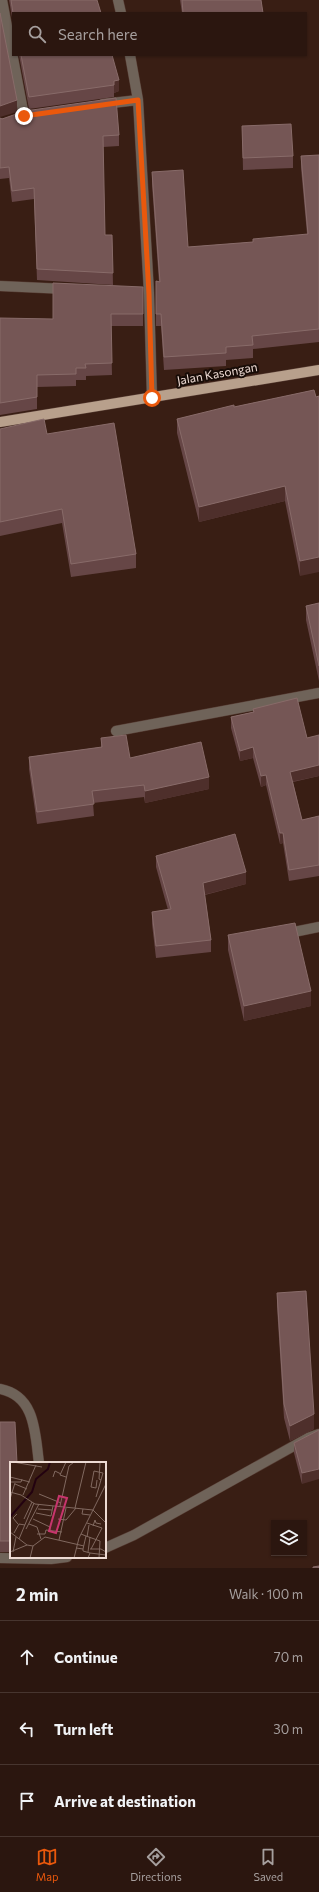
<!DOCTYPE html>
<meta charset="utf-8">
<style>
:root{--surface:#2b160f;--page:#37231d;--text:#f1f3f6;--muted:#a69f9e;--line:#47352f;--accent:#ea580c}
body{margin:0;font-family:Commissioner,sans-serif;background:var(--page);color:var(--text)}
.controls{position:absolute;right:12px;bottom:12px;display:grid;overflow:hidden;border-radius:0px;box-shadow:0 1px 3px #0004}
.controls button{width:36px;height:36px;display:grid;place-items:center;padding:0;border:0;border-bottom:1px solid var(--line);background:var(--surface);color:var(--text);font:20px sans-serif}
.stop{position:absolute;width:12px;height:12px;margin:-9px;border:3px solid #ea580c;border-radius:50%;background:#fff}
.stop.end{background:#ea580c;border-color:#fff;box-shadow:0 1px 4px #0008}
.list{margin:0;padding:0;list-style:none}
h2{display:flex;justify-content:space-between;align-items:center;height:52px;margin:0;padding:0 16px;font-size:17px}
h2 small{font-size:13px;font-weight:400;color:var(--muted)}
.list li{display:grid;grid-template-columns:26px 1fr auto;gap:12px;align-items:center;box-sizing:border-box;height:72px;padding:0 16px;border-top:1px solid var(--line)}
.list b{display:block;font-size:15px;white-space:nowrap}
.list em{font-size:13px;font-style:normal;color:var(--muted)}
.icon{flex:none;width:22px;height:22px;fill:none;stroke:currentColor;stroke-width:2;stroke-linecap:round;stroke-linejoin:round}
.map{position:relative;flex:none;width:319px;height:1568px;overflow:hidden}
.search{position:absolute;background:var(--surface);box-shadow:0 1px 3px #0004;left:12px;right:12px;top:12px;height:44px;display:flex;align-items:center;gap:10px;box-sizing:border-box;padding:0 14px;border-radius:0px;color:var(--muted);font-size:15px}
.sheet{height:268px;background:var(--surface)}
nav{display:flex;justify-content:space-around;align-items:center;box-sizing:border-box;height:56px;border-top:1px solid var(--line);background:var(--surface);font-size:11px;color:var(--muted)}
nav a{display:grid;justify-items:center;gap:2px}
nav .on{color:var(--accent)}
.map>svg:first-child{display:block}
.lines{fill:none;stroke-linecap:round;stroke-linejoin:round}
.minor-casing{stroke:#563c33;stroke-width:11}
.major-casing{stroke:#563c33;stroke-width:11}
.minor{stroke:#6f6359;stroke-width:10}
.major{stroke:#b8a08c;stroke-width:10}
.wall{fill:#664646}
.shaded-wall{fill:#4e2f2b}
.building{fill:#755655;stroke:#886b69}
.route{stroke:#ea580c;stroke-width:5}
.labels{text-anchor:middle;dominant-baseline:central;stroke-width:4;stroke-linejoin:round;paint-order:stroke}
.street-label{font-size:12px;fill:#eddad3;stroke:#180c07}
.inset-river{fill:none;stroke:#230210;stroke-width:2}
.inset-road{fill:none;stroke:#816960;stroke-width:1}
.view{fill:#c8356d;fill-opacity:0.15;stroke:#c8356d;stroke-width:2}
.inset-edge{fill:none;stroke:#eddad3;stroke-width:2}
</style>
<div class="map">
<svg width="319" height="1568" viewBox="0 0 319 1568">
<rect width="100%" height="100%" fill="#391e14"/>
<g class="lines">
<!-- minor casing -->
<g class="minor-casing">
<path id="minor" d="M 2,0 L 24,116 L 32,115
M 118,0 L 121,13
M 130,55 L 138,100 L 149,293 L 152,398
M 103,104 L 138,100
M 0,286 L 66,289
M 116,731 L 319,693
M 284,934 L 319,927
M 0,1389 C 36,1396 35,1434 39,1463
M 105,1548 L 134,1535 L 308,1438 L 319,1434
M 0,1558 L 51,1559 L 67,1557"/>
</g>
<!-- major casing -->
<g class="major-casing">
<path id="major" d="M 0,422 L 319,370"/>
</g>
<!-- minor -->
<use href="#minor" class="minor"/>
<!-- major -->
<use href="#major" class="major"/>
</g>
<!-- wall -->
<path class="wall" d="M 9,0 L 97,0 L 13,13 L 13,23 Z
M 180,0 L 261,0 L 263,13 L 182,13 Z
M 19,55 L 112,55 L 119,91 L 114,93 L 114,97 L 29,109 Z
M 0,118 L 119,135 L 119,146 L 103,147 L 105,235 L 112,235 L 113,285 L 37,280 L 34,199 L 12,202 L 9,178 L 0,179 Z
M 242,126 L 293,156 L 293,168 L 243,170 Z
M 319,155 L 319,342 L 253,349 L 253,358 L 226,360 L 226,366 L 164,370 L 161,326 L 156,326 L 156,281 L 159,282 L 152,185 L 152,172 L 188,247 L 253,242 L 307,234 L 301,168 L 301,156 Z
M 53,283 L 143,314 L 143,326 L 111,326 L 112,375 L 86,376 L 86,380 L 76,380 L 76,386 L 37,387 L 37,409 L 0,415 L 0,318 L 53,319 Z
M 314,390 L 300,576 L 285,501 L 199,522 L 177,433 L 177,419 Z
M 0,429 L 47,434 L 136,554 L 136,568 L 71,577 L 62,523 L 0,536 Z
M 319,603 L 319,681 L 306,620 L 306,606 Z
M 253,709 L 307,738 L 319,776 L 293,782 L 302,820 L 319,816 L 319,876 L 289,881 L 283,843 L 280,844 L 266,785 L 261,787 L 253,758 L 240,761 L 231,728 L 231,717 L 253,712 Z
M 101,738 L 130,758 L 209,789 L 145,803 L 144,797 L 93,803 L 94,816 L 37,824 L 29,769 L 29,757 L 101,747 Z
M 156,856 L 246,884 L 205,895 L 211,940 L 211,952 L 156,958 L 152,924 L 152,912 L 168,910 L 156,867 Z
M 228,935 L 311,1006 L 244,1021 L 228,950 Z
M 277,1293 L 314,1429 L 290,1441 L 284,1418 L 277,1307 Z
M 0,1422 L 11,1463 L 11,1552 L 0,1552 Z
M 319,1430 L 302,1484 L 294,1453 L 294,1443 Z"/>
<!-- shaded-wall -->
<path class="shaded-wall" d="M 119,80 L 119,91 L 114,93 L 114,81 Z
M 17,100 L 17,112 L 0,117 L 0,106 Z
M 285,486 L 285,501 L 199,522 L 199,507 Z
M 319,557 L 319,572 L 300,576 L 300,561 Z
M 253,747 L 253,758 L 240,761 L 240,751 Z
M 319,765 L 319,776 L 290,782 L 290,772 Z
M 266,775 L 266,785 L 261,787 L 261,776 Z
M 209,777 L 209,789 L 145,803 L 145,791 Z
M 280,833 L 283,833 L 283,843 L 280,844 Z
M 246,872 L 246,884 L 203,895 L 203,883 Z
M 311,991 L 311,1006 L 244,1021 L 244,1006 Z
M 314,1414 L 314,1429 L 290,1441 L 290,1426 Z
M 319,1469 L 319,1479 L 302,1484 L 302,1473 Z"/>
<!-- building -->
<path class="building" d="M 11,0 L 97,0 L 101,13 L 13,13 Z
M 182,0 L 261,0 L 263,13 L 183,13 Z
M 0,13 L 17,100 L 0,106 Z
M 21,55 L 112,55 L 119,80 L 114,81 L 114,85 L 29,97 Z
M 116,98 L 119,135 L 103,136 L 105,235 L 112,235 L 113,273 L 37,269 L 34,188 L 12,191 L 9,167 L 0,168 L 0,118 L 2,119 L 25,111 Z
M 291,124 L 293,156 L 243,158 L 242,126 Z
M 319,155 L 319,329 L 252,336 L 253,345 L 226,347 L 226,353 L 164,357 L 161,314 L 156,314 L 156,281 L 160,282 L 152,172 L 183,170 L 188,247 L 253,242 L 253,239 L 308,234 L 301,156 Z
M 53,283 L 143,287 L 143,314 L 111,314 L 112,363 L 85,364 L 86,368 L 76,368 L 76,374 L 37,375 L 37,397 L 0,403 L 0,318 L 53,319 Z
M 314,390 L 316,397 L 319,396 L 319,557 L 300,561 L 285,486 L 199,507 L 177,419 L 234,405 L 234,407 Z
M 44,419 L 47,434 L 114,423 L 136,554 L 71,564 L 62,509 L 0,522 L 0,429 Z
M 319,603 L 319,666 L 306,606 Z
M 297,698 L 307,738 L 319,735 L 319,765 L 290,772 L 302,820 L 319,816 L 319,865 L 289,870 L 283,833 L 280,833 L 266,775 L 261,776 L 253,747 L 240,751 L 231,717 L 254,712 L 253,709 Z
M 126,735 L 130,758 L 201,742 L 209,777 L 145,791 L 144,785 L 92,791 L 94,804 L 37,812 L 29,757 L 102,747 L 101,738 Z
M 235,834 L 246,872 L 203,883 L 211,940 L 156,946 L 152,912 L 171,909 L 156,856 Z
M 295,923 L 311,991 L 244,1006 L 228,935 Z
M 306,1291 L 314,1414 L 290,1426 L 284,1404 L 277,1293 Z
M 0,1422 L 15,1422 L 17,1463 L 27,1462 L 27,1463 L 11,1463 L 11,1541 L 0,1541 Z
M 319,1430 L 319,1469 L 302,1473 L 294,1443 Z
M 319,1566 L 319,1568 L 313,1568 L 313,1567 Z"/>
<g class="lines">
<!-- route -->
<path class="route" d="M 24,116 L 138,100 L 149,294 L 152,398"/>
</g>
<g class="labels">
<!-- street labels -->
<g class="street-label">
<text transform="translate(217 373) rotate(-10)">Jalan Kasongan</text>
</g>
</g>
<!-- overview -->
<g transform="translate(10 1462)">
<rect width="96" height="96" fill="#391e14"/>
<path class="inset-river" d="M 0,55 L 22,30 L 26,17 L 38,7 L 40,0"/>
<path class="inset-road" d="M 3,0 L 32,5M 56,0 L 50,13 L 56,15M 90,1 L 89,17 L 91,18M 0,15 L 20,20M 43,15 L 45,9 L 51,12M 0,20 L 11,20 L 12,17M 5,22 L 17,27M 0,30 L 11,33 L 25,42 L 83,48M 29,32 L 51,41M 13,33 L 26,3M 86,35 L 93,11 L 84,9 L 81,25 L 86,26 L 87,18M 0,37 L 5,21M 50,44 L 59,4 L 64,0M 65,46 L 76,0M 28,47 L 42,48M 73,47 L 72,52 L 80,53M 83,48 L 96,61M 26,51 L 41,54 L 43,44M 7,52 L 3,56 L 8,62M 14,57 L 22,40M 23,57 L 40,65 L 40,69M 48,57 L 56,58 L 66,46M 77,61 L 92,66 L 81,87M 19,62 L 27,65 L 31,77M 83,64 L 85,58 L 86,61 L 91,62M 16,67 L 29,42M 0,70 L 17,83M 4,71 L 9,62 L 15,63M 27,72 L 35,72 L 36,68 L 52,70M 76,74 L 90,79 L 89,96M 77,75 L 79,63M 9,77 L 24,41M 49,78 L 56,46M 66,86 L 73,87 L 76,74 L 71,72M 73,87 L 73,89 L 80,91 L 78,96M 80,87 L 91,87 L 96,90M 0,90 L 17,83 L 23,84M 3,90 L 6,75M 78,90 L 80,75M 80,91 L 96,93M 20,96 L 23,84 L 35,75 L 74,84M 64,96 L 69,76 L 96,22"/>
<path class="view" d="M 49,34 L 57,36 L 46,71 L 39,69 Z"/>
<rect width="96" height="96" class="inset-edge"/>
</g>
</svg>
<div class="controls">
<button><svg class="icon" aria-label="layers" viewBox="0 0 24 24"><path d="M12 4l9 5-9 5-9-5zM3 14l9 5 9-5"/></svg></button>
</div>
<div class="stop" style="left:152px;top:398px"></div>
<div class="stop end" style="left:24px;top:116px"></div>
<div class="search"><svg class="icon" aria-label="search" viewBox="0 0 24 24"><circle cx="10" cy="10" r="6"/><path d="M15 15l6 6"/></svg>Search here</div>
</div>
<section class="sheet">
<h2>2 min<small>Walk · 100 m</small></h2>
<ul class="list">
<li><svg class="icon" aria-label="ahead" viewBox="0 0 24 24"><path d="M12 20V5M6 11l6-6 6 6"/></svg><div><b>Continue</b></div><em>70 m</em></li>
<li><svg class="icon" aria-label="left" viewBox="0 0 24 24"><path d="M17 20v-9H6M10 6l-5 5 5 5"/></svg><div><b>Turn left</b></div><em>30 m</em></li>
<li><svg class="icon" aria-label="arrive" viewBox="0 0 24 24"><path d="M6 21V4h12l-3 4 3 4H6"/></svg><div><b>Arrive at destination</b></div></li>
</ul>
</section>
<nav>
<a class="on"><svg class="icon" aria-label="map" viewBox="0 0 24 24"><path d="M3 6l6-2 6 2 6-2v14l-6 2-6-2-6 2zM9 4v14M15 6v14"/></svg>Map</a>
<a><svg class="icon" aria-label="directions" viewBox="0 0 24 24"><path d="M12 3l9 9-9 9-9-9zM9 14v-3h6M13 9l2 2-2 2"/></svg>Directions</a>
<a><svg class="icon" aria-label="saved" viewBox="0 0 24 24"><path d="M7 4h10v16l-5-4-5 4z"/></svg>Saved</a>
</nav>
